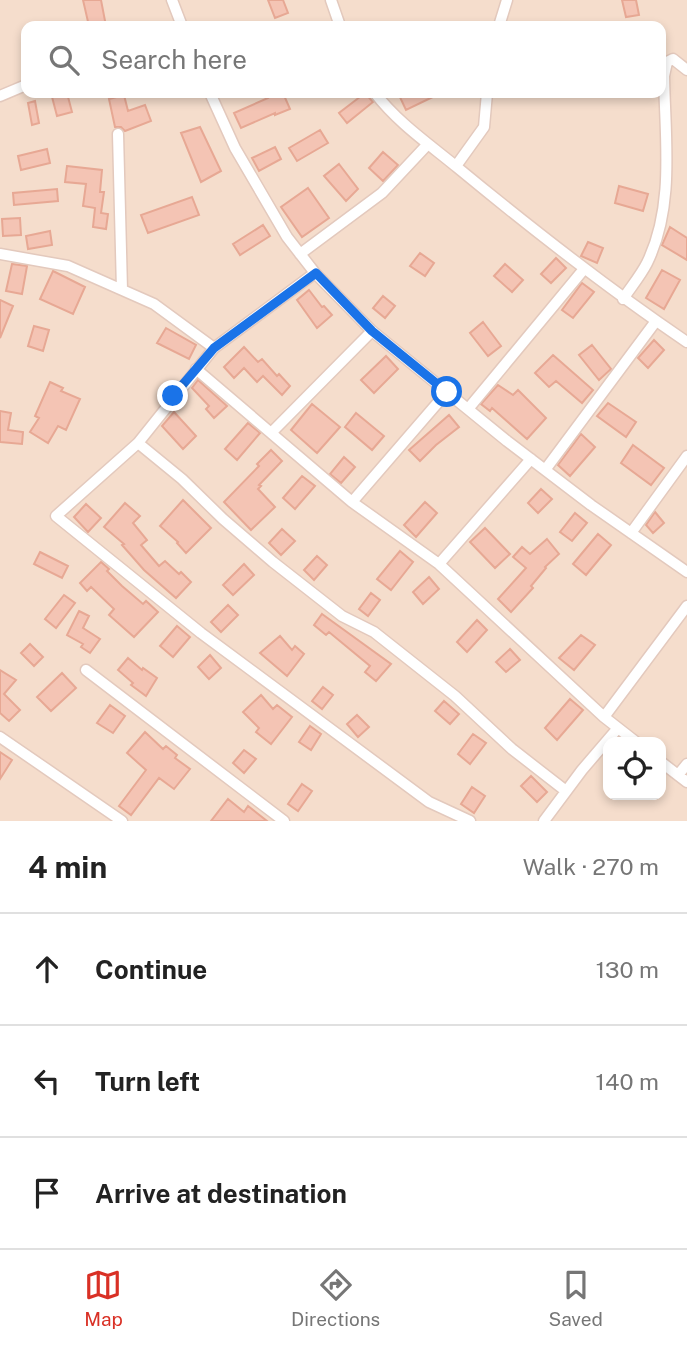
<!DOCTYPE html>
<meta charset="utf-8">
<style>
:root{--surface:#fff;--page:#f2f2f2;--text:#222;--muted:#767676;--line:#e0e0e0;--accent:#d93025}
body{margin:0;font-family:"Public Sans",sans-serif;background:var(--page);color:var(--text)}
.controls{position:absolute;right:21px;bottom:21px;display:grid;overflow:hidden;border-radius:14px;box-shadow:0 4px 10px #0003}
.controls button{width:63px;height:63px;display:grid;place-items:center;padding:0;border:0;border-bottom:2px solid var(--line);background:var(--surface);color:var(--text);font:35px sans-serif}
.stop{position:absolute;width:21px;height:21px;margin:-16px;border:5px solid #1a73e8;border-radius:50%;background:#fff}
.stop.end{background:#1a73e8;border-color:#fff;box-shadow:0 2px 7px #0008}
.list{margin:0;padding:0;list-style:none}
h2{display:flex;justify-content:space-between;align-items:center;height:91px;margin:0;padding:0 28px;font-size:30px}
h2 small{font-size:23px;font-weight:400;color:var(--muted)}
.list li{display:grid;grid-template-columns:46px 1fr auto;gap:21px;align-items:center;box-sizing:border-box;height:112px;padding:0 28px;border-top:2px solid var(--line)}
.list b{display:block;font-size:26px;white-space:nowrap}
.list em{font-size:23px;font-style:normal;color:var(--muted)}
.icon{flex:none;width:38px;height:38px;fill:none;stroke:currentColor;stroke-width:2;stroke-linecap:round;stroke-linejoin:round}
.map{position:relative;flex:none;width:687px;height:821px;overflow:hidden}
.search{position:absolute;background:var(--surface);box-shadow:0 4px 10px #0003;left:21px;right:21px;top:21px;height:77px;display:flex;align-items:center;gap:18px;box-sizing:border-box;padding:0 24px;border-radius:14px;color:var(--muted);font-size:26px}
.sheet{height:427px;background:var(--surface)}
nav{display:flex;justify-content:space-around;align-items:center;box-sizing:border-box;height:98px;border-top:2px solid var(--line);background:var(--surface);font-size:19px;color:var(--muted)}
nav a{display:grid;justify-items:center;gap:4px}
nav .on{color:var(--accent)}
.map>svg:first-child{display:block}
.residential{fill:#f5ddcc;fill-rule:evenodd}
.building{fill:#f4c4b4;stroke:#e7a894;stroke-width:2}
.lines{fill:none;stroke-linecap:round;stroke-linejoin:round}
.minor-casing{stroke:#e3c9bd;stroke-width:13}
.minor{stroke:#fff;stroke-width:10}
.route{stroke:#1a73e8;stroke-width:9}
</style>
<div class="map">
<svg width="687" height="821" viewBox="0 0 687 821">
<rect width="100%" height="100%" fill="#fdecdd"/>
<!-- residential -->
<path class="residential" d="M 0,0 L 687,0 L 687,821 L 0,821 ZM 26,26 L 661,26 L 661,93 L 26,93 ZM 608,742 L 661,742 L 661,795 L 608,795 Z"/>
<!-- building -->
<path class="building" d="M 83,0 L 101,0 L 106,26 L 89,26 Z
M 268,0 L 283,0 L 288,13 L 275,18 Z
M 622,0 L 636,0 L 639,15 L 626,17 Z
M 51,93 L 67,93 L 72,112 L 57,116 Z
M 266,93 L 283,93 L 290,109 L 275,115 L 275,113 L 241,128 L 234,113 L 268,98 Z
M 365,93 L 373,102 L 347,123 L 339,113 Z
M 398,93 L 441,93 L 406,110 Z
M 124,95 L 128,111 L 145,105 L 151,121 L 125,131 L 121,127 L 115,127 L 109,99 Z
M 35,101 L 39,123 L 32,125 L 28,103 Z
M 200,127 L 221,171 L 201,182 L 181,133 Z
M 320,130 L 328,143 L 297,161 L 289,148 Z
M 275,147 L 281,159 L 259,171 L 252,158 Z
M 47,149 L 50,163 L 21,170 L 18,156 Z
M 383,152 L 398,165 L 383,181 L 369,168 Z
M 339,164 L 358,189 L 346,201 L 324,176 Z
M 67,166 L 102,170 L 100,192 L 104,192 L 101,213 L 108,214 L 106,229 L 93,227 L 95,208 L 83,206 L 86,184 L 65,182 Z
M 619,186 L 648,194 L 643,211 L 615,203 Z
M 308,188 L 329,218 L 302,237 L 281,207 Z
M 57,189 L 58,201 L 14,205 L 13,193 Z
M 192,197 L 199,215 L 148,233 L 141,215 Z
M 20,218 L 21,235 L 3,236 L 2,219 Z
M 263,225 L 270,236 L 240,255 L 233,244 Z
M 670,227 L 687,238 L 687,260 L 662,245 Z
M 50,231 L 52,245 L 28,249 L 26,236 Z
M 588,242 L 603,248 L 597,263 L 581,256 Z
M 420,253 L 434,263 L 425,276 L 410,266 Z
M 556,258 L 566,268 L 551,283 L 541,274 Z
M 12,264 L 27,266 L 22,294 L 6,291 Z
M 505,264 L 523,280 L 512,292 L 494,276 Z
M 662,270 L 680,280 L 664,309 L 646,298 Z
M 53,271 L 85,287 L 73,314 L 40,299 Z
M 582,283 L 594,292 L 573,318 L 562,310 Z
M 309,290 L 322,307 L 324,306 L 332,315 L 317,328 L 297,300 Z
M 383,296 L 395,306 L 385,318 L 373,308 Z
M 0,300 L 13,306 L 0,338 Z
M 483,322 L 501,346 L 488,356 L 470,333 Z
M 34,326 L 49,330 L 43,351 L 28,346 Z
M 166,328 L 196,345 L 189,359 L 157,343 Z
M 654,340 L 664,350 L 648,368 L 638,358 Z
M 592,345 L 611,369 L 599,380 L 579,355 Z
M 244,347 L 258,362 L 262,359 L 277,376 L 279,374 L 290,386 L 282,395 L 263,376 L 257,382 L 244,368 L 234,378 L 224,367 Z
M 553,355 L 593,390 L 582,403 L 556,381 L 549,387 L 535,373 Z
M 386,356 L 398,369 L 374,393 L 361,380 Z
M 198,380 L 227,406 L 214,418 L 206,409 L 209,406 L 192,388 Z
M 50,382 L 63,388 L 61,391 L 80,399 L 66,430 L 58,426 L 48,443 L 30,432 L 39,418 L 35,416 Z
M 498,385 L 513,395 L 518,390 L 546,418 L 527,439 L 492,408 L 490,411 L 481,404 Z
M 608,403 L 636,422 L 626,437 L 597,416 Z
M 312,404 L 340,427 L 317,453 L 291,430 Z
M 0,411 L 11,413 L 8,430 L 23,432 L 22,444 L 0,442 Z
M 174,412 L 196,436 L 183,449 L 162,426 Z
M 356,413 L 384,436 L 372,450 L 345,427 Z
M 449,415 L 459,427 L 436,445 L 420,461 L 409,450 Z
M 248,423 L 260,433 L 237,460 L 225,449 Z
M 581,434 L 595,447 L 570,476 L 558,465 Z
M 633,445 L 664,468 L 651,485 L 621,463 Z
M 271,450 L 282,461 L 259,485 L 261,486 L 258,489 L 275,507 L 251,530 L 224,502 L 259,466 L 257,464 Z
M 344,457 L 355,467 L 341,483 L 330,474 Z
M 302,476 L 315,486 L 295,509 L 283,498 Z
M 541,489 L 552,499 L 538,513 L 528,503 Z
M 183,500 L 211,528 L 186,553 L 177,543 L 178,542 L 160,526 Z
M 425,502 L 437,513 L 416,537 L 404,525 Z
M 125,503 L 140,516 L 133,523 L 147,540 L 141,545 L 159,566 L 165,561 L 179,574 L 181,572 L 191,582 L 176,598 L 144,570 L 122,545 L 124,544 L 104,527 Z
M 86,504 L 101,518 L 88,532 L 74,517 Z
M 655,512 L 664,523 L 653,533 L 646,525 Z
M 575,513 L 587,523 L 572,541 L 560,532 Z
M 485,528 L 510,554 L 495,568 L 470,542 Z
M 282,529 L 295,541 L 281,555 L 269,543 Z
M 598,534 L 611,545 L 586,575 L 573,564 Z
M 547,539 L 559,554 L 545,567 L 546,568 L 531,586 L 533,588 L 511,612 L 498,599 L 526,568 L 513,557 L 522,547 L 530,554 Z
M 400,551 L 413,562 L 391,590 L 377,579 Z
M 40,552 L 68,566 L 62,578 L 34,564 Z
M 317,556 L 327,565 L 314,580 L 304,570 Z
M 101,562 L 109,569 L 107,571 L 122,586 L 143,604 L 146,601 L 158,612 L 134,637 L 109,615 L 114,609 L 91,587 L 87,591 L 80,583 Z
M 244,564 L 254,575 L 233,595 L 223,585 Z
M 429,577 L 439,589 L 423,604 L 413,592 Z
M 371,593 L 380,600 L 368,616 L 359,609 Z
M 64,595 L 75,603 L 56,628 L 45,619 Z
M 228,605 L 238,615 L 221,632 L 211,622 Z
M 79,611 L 89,616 L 83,628 L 100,639 L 90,653 L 81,647 L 83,644 L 67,635 Z
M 322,614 L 391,664 L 376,681 L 365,672 L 370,666 L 329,632 L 326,635 L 314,625 Z
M 477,620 L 487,630 L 467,652 L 457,642 Z
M 177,626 L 190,637 L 173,657 L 160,646 Z
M 581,635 L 595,645 L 574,670 L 559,658 Z
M 280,636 L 292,650 L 295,646 L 304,654 L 287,676 L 260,653 Z
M 30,644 L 43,657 L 34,666 L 21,653 Z
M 510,649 L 520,660 L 506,672 L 496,662 Z
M 210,655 L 221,668 L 209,679 L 198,667 Z
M 128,658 L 142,670 L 143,668 L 157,678 L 146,696 L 131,685 L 133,683 L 118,670 Z
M 0,670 L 16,680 L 4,694 L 20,710 L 9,721 L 0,713 Z
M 62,673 L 76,688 L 51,711 L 37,697 Z
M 323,687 L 333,695 L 322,709 L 312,701 Z
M 261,695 L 273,709 L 277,705 L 292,717 L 271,744 L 256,732 L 259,728 L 243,712 Z
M 570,699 L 583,710 L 557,740 L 545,728 Z
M 444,701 L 459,714 L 450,724 L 435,711 Z
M 110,705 L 125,716 L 113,733 L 97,723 Z
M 357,715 L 369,727 L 358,737 L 347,724 Z
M 310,726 L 321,734 L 311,750 L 299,742 Z
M 145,732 L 163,749 L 166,746 L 177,755 L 175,758 L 190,769 L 174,789 L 159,778 L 131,815 L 119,806 L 146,770 L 127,753 Z
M 473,734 L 486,743 L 470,764 L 458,754 Z
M 244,750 L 256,759 L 244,773 L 233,763 Z
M 0,752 L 12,760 L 0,779 Z
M 531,776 L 547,792 L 537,802 L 521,786 Z
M 302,784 L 312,791 L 298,811 L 288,804 Z
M 472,787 L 485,796 L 474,813 L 461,804 Z
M 228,799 L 244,812 L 248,806 L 267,821 L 211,821 Z"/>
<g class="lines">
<!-- minor casing -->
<g class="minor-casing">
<path id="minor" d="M 172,0 L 182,26
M 331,0 L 340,26
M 499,26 L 507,0
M 210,93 L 235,148 L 287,237 L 315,273 L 372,331 L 507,441 L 591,505 L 687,572
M 375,93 C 398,123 429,144 458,168 C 532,229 607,288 687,342
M 0,96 L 26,85
M 118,134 L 122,290
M 456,166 L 484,127 L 487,93
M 0,254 L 68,266 L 154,304 L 214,348
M 300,254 L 382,193 L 427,145
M 315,273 L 214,348 L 138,443 L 56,516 L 201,633 L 429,802 L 470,821
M 623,299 C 631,287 641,275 647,263 C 675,206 665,138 664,76 L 667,62 L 673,59 L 687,70
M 196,369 L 352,502 L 439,564 L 604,717 L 636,742
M 468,409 L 584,269
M 271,433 L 372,331
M 138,443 L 182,479 L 223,519 L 273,562 L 342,616 L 374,632 L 455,696 L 512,749 L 566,791
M 545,470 L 656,321
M 352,502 L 447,392
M 631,533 L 687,456
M 439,564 L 531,459
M 86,670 L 284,821
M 604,717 L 687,606
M 0,737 L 122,821
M 661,762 L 687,782
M 678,775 L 687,764
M 544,821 L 582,770 L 618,728"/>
</g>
<!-- minor -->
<use href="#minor" class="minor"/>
</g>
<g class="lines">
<!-- route -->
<path class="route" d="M 173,396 L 214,348 L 316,273 L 372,331 L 447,392"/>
</g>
</svg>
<div class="controls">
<button><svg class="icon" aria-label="locate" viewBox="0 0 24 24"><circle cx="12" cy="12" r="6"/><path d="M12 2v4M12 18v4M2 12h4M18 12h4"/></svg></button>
</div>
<div class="stop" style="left:447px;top:392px"></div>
<div class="stop end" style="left:173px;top:396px"></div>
<div class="search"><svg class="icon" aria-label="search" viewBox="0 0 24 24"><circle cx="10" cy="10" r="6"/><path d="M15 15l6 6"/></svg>Search here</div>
</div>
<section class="sheet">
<h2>4 min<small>Walk · 270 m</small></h2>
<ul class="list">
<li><svg class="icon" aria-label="ahead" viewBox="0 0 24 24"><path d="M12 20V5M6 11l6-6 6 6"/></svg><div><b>Continue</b></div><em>130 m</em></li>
<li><svg class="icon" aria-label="left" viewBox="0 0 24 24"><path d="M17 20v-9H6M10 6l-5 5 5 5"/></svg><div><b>Turn left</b></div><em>140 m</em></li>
<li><svg class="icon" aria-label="arrive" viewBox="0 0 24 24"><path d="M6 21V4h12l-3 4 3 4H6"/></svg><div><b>Arrive at destination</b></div></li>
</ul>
</section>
<nav>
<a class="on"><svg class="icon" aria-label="map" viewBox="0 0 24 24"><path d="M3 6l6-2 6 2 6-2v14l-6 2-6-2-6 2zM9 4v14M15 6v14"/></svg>Map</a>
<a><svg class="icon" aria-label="directions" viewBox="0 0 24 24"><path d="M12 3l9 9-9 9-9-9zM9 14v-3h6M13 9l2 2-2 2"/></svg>Directions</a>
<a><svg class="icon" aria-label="saved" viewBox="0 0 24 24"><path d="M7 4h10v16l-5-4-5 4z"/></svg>Saved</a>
</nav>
